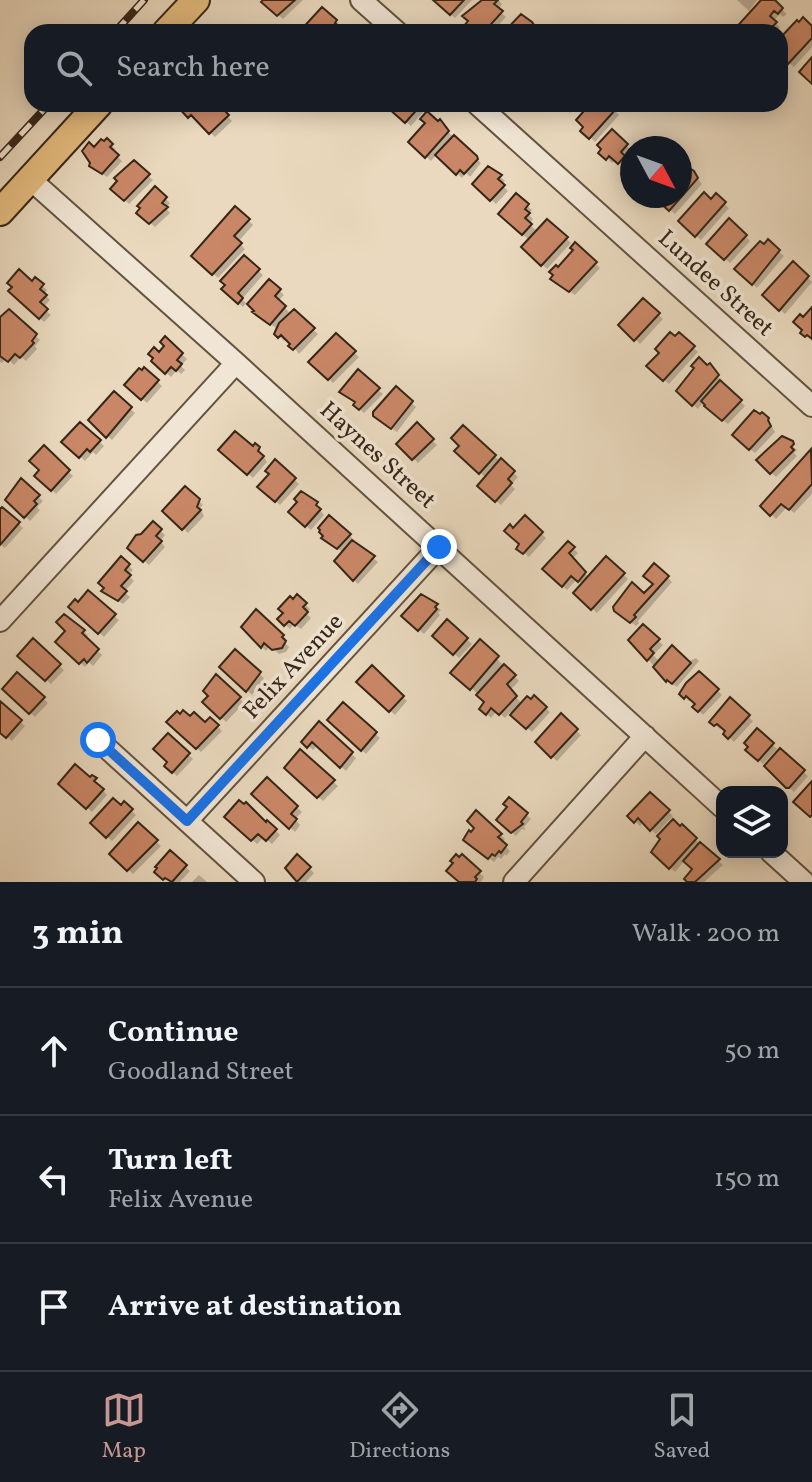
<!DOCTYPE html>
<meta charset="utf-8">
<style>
:root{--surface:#171b24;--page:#242831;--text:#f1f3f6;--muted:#9ea1a6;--line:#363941;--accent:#c59692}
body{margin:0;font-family:Vollkorn,serif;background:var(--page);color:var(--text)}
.controls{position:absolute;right:24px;bottom:24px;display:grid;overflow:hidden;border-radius:16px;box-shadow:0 4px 20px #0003}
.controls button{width:72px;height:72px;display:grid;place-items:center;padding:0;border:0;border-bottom:2px solid var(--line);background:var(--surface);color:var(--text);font:40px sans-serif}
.compass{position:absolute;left:620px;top:136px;width:72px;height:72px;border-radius:50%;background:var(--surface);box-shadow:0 4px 20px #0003;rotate:131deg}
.stop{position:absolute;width:24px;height:24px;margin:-18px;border:6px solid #1a73e8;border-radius:50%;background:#fff}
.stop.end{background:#1a73e8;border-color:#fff;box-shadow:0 2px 8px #0008}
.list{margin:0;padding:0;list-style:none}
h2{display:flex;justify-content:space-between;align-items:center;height:104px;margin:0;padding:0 32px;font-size:34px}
h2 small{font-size:26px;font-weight:400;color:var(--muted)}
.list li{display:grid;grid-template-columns:52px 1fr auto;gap:24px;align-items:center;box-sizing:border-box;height:128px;padding:0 32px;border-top:2px solid var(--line)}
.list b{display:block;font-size:30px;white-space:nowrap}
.list p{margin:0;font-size:26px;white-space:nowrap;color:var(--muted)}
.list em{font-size:26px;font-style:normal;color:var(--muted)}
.icon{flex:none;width:44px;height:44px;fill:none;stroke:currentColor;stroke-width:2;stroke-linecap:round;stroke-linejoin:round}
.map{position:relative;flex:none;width:812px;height:882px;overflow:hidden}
.search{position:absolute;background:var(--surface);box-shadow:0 4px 20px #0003;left:24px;right:24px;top:24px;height:88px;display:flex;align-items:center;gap:20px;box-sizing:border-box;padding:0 28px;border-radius:24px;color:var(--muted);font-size:30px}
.sheet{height:488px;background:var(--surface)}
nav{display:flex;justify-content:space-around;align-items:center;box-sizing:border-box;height:112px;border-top:2px solid var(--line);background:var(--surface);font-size:22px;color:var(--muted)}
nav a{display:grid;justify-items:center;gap:4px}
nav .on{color:var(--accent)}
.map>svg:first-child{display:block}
.shadow{fill:#0003}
.building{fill:#ca8767;stroke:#352616;stroke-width:2}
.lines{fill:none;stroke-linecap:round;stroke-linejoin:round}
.minor-casing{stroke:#625340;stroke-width:24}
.major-casing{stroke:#352616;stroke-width:30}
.minor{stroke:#f1e6d5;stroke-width:20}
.major{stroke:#e5bc7f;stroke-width:26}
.rail-casing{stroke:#352616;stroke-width:8}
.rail{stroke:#f1e6d5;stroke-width:5;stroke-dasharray:15;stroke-linecap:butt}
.route{stroke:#1a73e8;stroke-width:10}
.labels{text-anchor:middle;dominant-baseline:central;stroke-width:7;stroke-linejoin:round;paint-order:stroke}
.street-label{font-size:24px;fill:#352616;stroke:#f1e6d5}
</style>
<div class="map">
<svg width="812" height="882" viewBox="0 0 812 882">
<rect width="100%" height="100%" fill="#ead9be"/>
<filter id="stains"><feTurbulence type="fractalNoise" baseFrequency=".0025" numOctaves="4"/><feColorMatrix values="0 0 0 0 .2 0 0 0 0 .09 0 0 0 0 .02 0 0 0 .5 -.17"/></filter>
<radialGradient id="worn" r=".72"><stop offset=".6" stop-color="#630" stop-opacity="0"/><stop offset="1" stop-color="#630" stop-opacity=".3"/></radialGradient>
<!-- shadow -->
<path class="shadow" d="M 265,0 L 303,0 L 283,19 L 264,2 Z
M 435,0 L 472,0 L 455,18 Z
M 485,0 L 498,0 L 502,4 L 498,10 L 506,17 L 492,32 L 472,32 L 470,22 Z
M 737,0 L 757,0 L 749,11 Z
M 764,0 L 772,0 L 787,14 L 783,17 L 780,14 L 773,21 L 780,27 L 776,32 L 735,32 Z
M 336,21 L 340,26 L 338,28 L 339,32 L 302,32 Z
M 812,28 L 812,47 L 794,67 L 782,57 L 788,50 L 780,41 Z
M 183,104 L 216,104 L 232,121 L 215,137 L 180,106 Z
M 365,104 L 378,104 L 372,110 Z
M 394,104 L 420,104 L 419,106 L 424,111 L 411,126 L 390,108 Z
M 560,104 L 579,104 L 570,113 Z
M 593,104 L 597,104 L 605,110 L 609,105 L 619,115 L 595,142 L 583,130 Z
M 440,122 L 447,128 L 446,130 L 481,163 L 470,177 L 466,173 L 462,178 L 437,154 L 431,161 L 411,142 Z
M 612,132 L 631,150 L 624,158 L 630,165 L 632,163 L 632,176 L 615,159 L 612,163 L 601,152 Z
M 107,141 L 116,150 L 114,153 L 122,161 L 107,177 L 96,170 Z
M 134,163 L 153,180 L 129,204 L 113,188 Z
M 682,165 L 693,173 L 702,184 L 675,214 L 660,200 L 663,196 L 680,196 Z
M 497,174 L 505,181 L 501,184 L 508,191 L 496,204 L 474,184 Z
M 155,189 L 170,203 L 166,208 L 170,213 L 155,227 L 139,213 Z
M 517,196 L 532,210 L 529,215 L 533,219 L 529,224 L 538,232 L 547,221 L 571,243 L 547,269 L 524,247 L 530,241 L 500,214 Z
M 716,196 L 729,208 L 701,240 L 681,221 Z
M 236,209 L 253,225 L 238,242 L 245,249 L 218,278 L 194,256 Z
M 730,221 L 750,241 L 730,263 L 709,244 Z
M 768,242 L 784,256 L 757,288 L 737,269 Z
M 575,245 L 600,268 L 575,295 L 557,283 L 558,269 L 575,250 Z
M 244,258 L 263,275 L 242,299 L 246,303 L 243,307 L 224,289 Z
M 793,264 L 812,282 L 785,314 L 764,295 Z
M 36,280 L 47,290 L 44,294 L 50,300 L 43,308 L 51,315 L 44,322 L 10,291 L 32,284 Z
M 270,282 L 284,295 L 278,301 L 289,312 L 276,328 L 260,317 Z
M 643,300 L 663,319 L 640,344 L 621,325 Z
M 9,312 L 40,340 L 35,346 L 37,349 L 26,361 L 21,357 L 14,365 L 7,358 L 2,363 L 0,362 L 0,319 Z
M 294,312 L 318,334 L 299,354 L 287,338 L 284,341 L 276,333 Z
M 679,335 L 698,352 L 669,384 L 649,366 Z
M 336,336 L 359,357 L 333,383 L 311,362 Z
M 165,339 L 187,359 L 181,366 L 185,370 L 181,374 L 177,370 L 171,377 L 154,361 L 167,346 Z
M 710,365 L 718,373 L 716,375 L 722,381 L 720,383 L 745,406 L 728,424 L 711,411 L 704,401 L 698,409 L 678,391 L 697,368 Z
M 145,370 L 162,386 L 147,403 L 127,385 Z
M 358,372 L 383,394 L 364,413 L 355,405 Z
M 396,389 L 416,407 L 397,432 L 380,420 Z
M 114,394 L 135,413 L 112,440 L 90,420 Z
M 768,420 L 775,432 L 755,453 L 734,435 Z
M 80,424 L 104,446 L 96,455 L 93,452 L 85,461 L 64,442 Z
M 417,425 L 437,445 L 418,463 L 399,444 Z
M 463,428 L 518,477 L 511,485 L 515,489 L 501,505 L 479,486 L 486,478 L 457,451 L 462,446 Z
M 782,438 L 797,450 L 794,453 L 797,456 L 776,477 L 759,460 Z
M 44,448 L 73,476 L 56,494 L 37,475 L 42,470 Z
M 253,449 L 259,449 L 267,462 L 253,478 L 221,450 Z
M 811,452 L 812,494 L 794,513 L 787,507 L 776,519 L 763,506 Z
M 275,462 L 299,484 L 280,505 L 260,487 L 271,474 Z
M 21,481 L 43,501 L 37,507 L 40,510 L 30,521 L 8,500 Z
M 186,488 L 203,505 L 200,508 L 204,516 L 188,533 L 165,511 Z
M 312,500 L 324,515 L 311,530 L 291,512 Z
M 2,510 L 23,528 L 5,548 L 0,544 Z
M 525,518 L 546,538 L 529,557 L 518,547 L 521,544 L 514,531 Z
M 153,524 L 165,535 L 160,541 L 165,547 L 149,565 L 130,548 Z
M 349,535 L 354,540 L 352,542 L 378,562 L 358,584 L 347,573 L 344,553 L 328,542 Z
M 568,544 L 578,553 L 572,559 L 589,578 L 607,559 L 628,579 L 597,613 L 576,593 L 583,585 L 577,579 L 567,590 L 545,569 Z
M 122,559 L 133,570 L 128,575 L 134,581 L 124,592 L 130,597 L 123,604 L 109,595 Z
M 655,565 L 672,582 L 638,621 L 639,623 L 636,626 L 621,615 L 655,585 Z
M 88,593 L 119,620 L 104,637 L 71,607 L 78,605 Z
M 421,596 L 441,610 L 438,613 L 440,615 L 424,634 L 404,616 Z
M 297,597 L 310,609 L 306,613 L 311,618 L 301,629 L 294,624 L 290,629 L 280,619 Z
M 257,612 L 287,640 L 285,643 L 289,647 L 286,652 L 279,654 L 270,646 L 266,651 L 256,641 Z
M 447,622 L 472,644 L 459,658 L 435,635 Z
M 643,627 L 663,645 L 653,655 L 660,662 L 687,662 L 696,658 L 699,661 L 677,687 L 667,681 L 631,640 Z
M 84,631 L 88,636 L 85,639 L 102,655 L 93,666 L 89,662 L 85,667 L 58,642 Z
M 33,641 L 64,670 L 51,684 L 20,656 Z
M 480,642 L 519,681 L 510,690 L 522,704 L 534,698 L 550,712 L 532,732 L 510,712 L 505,718 L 497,711 L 491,718 L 482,709 L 487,702 L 453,672 Z
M 236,652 L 264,678 L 252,695 L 222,667 Z
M 372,668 L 407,701 L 395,715 L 359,682 Z
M 700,673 L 722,695 L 703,715 L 695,707 L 698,704 L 692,699 L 689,701 L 682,694 Z
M 18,675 L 48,703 L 35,717 L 4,689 Z
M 216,677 L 244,703 L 226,722 L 205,702 L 211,696 Z
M 730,700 L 753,721 L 734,742 L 726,734 L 728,732 L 722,727 L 720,729 L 712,722 Z
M 0,701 L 1,704 L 25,726 L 12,741 L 0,731 Z
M 344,705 L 380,738 L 366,754 L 330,720 Z
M 561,716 L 581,735 L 557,761 L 537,742 Z
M 192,718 L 205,725 L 210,719 L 222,731 L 201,752 L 169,722 Z
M 319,724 L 356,758 L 346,771 L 318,745 L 313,750 L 304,742 Z
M 757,731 L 777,749 L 763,764 L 748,750 Z
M 168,736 L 193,759 L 177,776 L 166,766 L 169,762 Z
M 780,751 L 808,776 L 794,792 L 767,766 Z
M 300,752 L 338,786 L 323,801 L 287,768 Z
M 93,777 L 107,795 L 92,812 L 61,784 L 90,780 Z
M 267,780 L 302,812 L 295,819 L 300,825 L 295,832 L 254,794 Z
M 650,794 L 673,816 L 656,834 L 643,822 L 640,826 L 630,816 Z
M 509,800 L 531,819 L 524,827 L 526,830 L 522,829 L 516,836 L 498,820 L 509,807 Z
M 125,804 L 136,815 L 112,841 L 93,823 Z
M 476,813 L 505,839 L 502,843 L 510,851 L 506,856 L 505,854 L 501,859 L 498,857 L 494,862 L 466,840 L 477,828 Z
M 227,817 L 266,825 L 268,823 L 280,835 L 272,844 L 264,837 L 257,844 Z
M 138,825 L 161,846 L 133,874 L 112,854 Z
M 682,827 L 723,865 L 704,882 L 690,882 L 695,869 L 685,860 L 675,872 L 653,852 Z
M 170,853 L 190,871 L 180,882 L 170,882 L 161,876 Z
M 298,857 L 314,873 L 306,882 L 300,882 L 288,868 Z
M 462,857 L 484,877 L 481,882 L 461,882 L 460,860 Z
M 199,875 L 207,882 L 192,882 Z"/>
<!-- building -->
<path class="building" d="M 263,0 L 295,0 L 277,16 L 261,2 Z
M 433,0 L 464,0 L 450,15 Z
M 482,0 L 498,0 L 494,4 L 503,11 L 484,32 L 470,32 L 464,26 L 468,21 L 462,16 Z
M 761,0 L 775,0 L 783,8 L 778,14 L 774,11 L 770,16 L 777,22 L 767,32 L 732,32 Z
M 322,7 L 337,20 L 335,23 L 337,25 L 331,32 L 299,32 Z
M 521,14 L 532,22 L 537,29 L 534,32 L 504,32 Z
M 803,17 L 812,26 L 812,38 L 788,64 L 780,57 L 786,50 L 780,45 L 780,38 L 797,20 L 799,22 Z
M 812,57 L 812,84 L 799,72 Z
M 179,104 L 218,104 L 229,115 L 209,134 L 191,115 L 188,118 L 177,106 Z
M 392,104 L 420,104 L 421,105 L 405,123 L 388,108 Z
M 590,104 L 600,104 L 604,107 L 611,104 L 616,109 L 589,139 L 580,131 L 583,127 L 576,120 Z
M 427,111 L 438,121 L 440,119 L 449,131 L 425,158 L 408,142 L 425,123 L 420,119 Z
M 612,129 L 628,144 L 621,152 L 625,156 L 618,164 L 609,156 L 606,160 L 598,153 L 601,149 L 597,145 Z
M 454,135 L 477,156 L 478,159 L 464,174 L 460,170 L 456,175 L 435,155 Z
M 107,138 L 113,144 L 110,147 L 119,155 L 102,174 L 89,166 L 90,163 L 82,151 L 89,142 L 94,147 L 101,139 L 104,141 Z
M 134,160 L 150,174 L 124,201 L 110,189 L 117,181 L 114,178 Z
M 681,163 L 694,171 L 698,178 L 669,211 L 657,200 L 661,196 L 680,196 Z
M 488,166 L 502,175 L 498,179 L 505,185 L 490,201 L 472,184 Z
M 155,186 L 167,197 L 162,203 L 168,207 L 149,224 L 136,213 L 140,208 L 137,206 Z
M 704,192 L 711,199 L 716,193 L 726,202 L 695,237 L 678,221 Z
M 516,193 L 529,204 L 525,209 L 530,213 L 525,218 L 532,224 L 522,235 L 498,214 Z
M 235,206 L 250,219 L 234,236 L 242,243 L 212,275 L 191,256 Z
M 729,218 L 747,235 L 724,260 L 706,244 Z
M 547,219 L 568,237 L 541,266 L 521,247 Z
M 768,239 L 780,250 L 752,285 L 734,269 L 760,241 L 764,244 Z
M 575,242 L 597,262 L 569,292 L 550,279 L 553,275 L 549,272 L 556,265 L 558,267 L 573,250 L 570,248 Z
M 244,255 L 260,269 L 238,293 L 243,298 L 238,304 L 221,289 L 225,285 L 220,281 Z
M 793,261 L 809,276 L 779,311 L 762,295 Z
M 19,269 L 32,281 L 35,277 L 44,284 L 40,289 L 47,295 L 40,302 L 48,309 L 39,319 L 8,291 L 12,287 L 7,283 Z
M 269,279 L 281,289 L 275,296 L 286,306 L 270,325 L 252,312 L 254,311 L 247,304 Z
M 643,298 L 660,313 L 634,341 L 618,325 Z
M 812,307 L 812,339 L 807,335 L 805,337 L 800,333 L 802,330 L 793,322 L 800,314 L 803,317 Z
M 9,309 L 37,334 L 32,341 L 34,343 L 20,358 L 15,354 L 8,362 L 0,356 L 0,317 Z
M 294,309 L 315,328 L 293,350 L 288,346 L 290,344 L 281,335 L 278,338 L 274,334 L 279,323 Z
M 670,332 L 675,336 L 679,332 L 695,346 L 663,381 L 646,366 L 659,353 L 655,349 Z
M 336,333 L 356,351 L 328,380 L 308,362 Z
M 165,336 L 183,353 L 177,360 L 182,364 L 176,371 L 171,367 L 165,374 L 151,361 L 153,358 L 148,354 L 154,347 L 159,352 L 164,346 L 160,342 Z
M 699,357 L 707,365 L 710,363 L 719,375 L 692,406 L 676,391 L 694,368 L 691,366 Z
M 144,367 L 159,380 L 141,400 L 124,385 L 139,368 L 142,370 Z
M 358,369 L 380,388 L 359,410 L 353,405 L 355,402 L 339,392 Z
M 720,380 L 742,400 L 722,421 L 704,406 L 705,405 L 701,401 Z
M 396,386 L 413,401 L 391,429 L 373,416 L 373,412 Z
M 114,391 L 132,407 L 106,438 L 88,420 Z
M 754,410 L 760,414 L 762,412 L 769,418 L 768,420 L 771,426 L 749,450 L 732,435 Z
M 80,422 L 101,440 L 90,452 L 87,449 L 79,458 L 61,442 Z
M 417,422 L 434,439 L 412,460 L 396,444 Z
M 463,425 L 496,455 L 479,474 L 454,451 L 459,446 L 451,438 Z
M 235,431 L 253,446 L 255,443 L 260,447 L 258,451 L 264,456 L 247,475 L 218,450 Z
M 782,436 L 793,441 L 794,444 L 791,447 L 794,450 L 770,474 L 756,460 Z
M 44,445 L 70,470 L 51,491 L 34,476 L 39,470 L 29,461 Z
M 811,449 L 812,484 L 789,510 L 781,504 L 770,516 L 760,506 Z
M 501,458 L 515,471 L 508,479 L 512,483 L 495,502 L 477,486 Z
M 275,459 L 296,478 L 275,502 L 257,487 L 269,474 L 265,471 Z
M 21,478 L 40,495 L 34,501 L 37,504 L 24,518 L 5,500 Z
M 185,486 L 200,499 L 197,507 L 201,510 L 182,530 L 162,511 Z
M 301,491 L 318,502 L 316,505 L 321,509 L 305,527 L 288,512 L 297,502 L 294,499 Z
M 2,507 L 20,522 L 0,545 L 0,509 Z
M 329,515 L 351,534 L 337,549 L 321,538 L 323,536 L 319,532 L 320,530 L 318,528 Z
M 525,515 L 543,532 L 523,554 L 516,549 L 519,544 L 504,531 L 510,524 L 513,528 Z
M 153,521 L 162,529 L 156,536 L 162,541 L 143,562 L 127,548 L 136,535 L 141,534 Z
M 352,540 L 375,556 L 353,581 L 334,561 Z
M 568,541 L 575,547 L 569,553 L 586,572 L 578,582 L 571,576 L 562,587 L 542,569 Z
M 121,556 L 130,564 L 125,570 L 131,575 L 121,586 L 127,591 L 118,601 L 101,591 L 104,588 L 98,583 Z
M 606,556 L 625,573 L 591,610 L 573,593 Z
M 654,563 L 669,576 L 634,615 L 636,617 L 630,623 L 614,611 L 613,607 L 632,582 L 644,593 L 653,584 L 643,576 Z
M 88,590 L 116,614 L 98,634 L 68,607 L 75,599 L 78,602 Z
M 297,594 L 307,603 L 303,607 L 308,612 L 295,626 L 289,621 L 284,626 L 277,619 L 283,613 L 278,609 L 290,596 L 293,599 Z
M 421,594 L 438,604 L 435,607 L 437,609 L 418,631 L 401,616 Z
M 256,609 L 284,635 L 282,637 L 286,641 L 282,648 L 272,650 L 264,643 L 261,648 L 241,627 Z
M 64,614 L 85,630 L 82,633 L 99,649 L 87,663 L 84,659 L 79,664 L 55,642 L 65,631 L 56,622 Z
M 447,619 L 468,638 L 453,655 L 432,636 Z
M 643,624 L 660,639 L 650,649 L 654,653 L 647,661 L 628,640 Z
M 33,638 L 61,664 L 45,681 L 17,656 Z
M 480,639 L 499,656 L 470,690 L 450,673 Z
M 672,645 L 691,663 L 672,684 L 667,680 L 666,682 L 653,667 Z
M 235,649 L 261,672 L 246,692 L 219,667 Z
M 504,664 L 516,675 L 507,684 L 517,696 L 499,715 L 491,708 L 486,715 L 479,709 L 484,702 L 476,695 Z
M 372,665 L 404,696 L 389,712 L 356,682 Z
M 699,671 L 719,689 L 698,712 L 692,707 L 695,704 L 686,696 L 684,699 L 679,694 L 686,683 Z
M 17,672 L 45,697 L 29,714 L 2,689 Z
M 216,674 L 241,697 L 220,719 L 202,702 L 208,696 L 203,691 Z
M 534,695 L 547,707 L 526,729 L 510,715 L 527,696 L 531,699 Z
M 730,697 L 750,715 L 728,739 L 723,734 L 725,731 L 717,724 L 714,726 L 709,722 Z
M 0,701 L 22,720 L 6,738 L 0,733 Z
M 343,702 L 377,732 L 361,751 L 327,720 Z
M 183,710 L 190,716 L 194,712 L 205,722 L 210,717 L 219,725 L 196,749 L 166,722 L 177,711 L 180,714 Z
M 561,713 L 578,729 L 551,758 L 535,742 Z
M 319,721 L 353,752 L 340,768 L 312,742 L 307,748 L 301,742 Z
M 757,728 L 774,743 L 758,761 L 745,750 L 748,747 L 744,743 Z
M 168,733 L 190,753 L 172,773 L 164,766 L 167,762 L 153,749 Z
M 780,748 L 805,770 L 789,788 L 786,788 L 764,766 Z
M 300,749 L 335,780 L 317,798 L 284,768 Z
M 75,764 L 90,777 L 92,775 L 97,778 L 94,781 L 104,789 L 86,809 L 58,784 Z
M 267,777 L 298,806 L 291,814 L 297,819 L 289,829 L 251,794 Z
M 812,781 L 812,815 L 810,817 L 793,802 Z
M 650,792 L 670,810 L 650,831 L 638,818 L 634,823 L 627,816 Z
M 509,797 L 528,813 L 521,822 L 523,824 L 511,833 L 496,820 L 507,807 L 503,804 Z
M 113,798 L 121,805 L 124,801 L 133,809 L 106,838 L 90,823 Z
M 239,800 L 244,804 L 246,802 L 266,822 L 267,820 L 277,829 L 266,841 L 258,834 L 251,841 L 224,817 Z
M 476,810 L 502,834 L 498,837 L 507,845 L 501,853 L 499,851 L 495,856 L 492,854 L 488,859 L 463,840 L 469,830 L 471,832 L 474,828 L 467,821 Z
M 673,819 L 680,826 L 682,824 L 697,838 L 669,869 L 651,852 L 660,839 L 657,836 Z
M 138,822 L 158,840 L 127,871 L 109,854 Z
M 700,842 L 720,859 L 695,882 L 687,882 L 684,879 L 692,869 L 683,861 Z
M 170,850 L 187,865 L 172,882 L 165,878 L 163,880 L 154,872 L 157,868 L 155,867 Z
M 297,854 L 311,867 L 297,882 L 285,868 Z
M 456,854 L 459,857 L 462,854 L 481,871 L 475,877 L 477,879 L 475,882 L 459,882 L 446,871 L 453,863 L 450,861 Z"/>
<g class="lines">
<!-- minor casing -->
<g class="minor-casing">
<path id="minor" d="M 361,0 L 397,32
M 477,104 L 812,406
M 30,179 L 236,363 L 722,807
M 0,621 L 236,363
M 98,740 L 254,882
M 187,821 L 439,547
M 771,852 L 804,882
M 514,882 L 645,736"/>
</g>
<!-- major casing -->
<g class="major-casing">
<path id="major" d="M 166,32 L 196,0
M 0,212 L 99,104"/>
</g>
<!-- minor -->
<use href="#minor" class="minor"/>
<!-- major -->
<use href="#major" class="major"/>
<!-- rail casing -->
<g class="rail-casing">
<path id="rail" d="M 115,32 L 144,0
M 0,157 L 49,104"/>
</g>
<!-- rail -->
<use href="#rail" class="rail"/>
</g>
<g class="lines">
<!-- route -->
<path class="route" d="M 98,740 L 187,821 L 439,547"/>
</g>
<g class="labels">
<!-- street labels -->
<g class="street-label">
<text transform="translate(715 284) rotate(42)">Lundee Street</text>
<text transform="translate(377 456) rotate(42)">Haynes Street</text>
<text transform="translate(294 667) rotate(-47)">Felix Avenue</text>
</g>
</g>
<rect width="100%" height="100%" filter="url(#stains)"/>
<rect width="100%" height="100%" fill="url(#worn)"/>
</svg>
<div class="controls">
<button><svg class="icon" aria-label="layers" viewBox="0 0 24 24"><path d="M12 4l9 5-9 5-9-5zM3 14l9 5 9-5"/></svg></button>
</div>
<svg class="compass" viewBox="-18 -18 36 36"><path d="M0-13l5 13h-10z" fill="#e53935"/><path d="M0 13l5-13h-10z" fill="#9ea1a6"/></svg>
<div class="stop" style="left:98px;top:740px"></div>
<div class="stop end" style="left:439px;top:547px"></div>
<div class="search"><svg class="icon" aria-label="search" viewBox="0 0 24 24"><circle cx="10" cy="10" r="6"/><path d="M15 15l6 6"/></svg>Search here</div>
</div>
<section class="sheet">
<h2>3 min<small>Walk · 200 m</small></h2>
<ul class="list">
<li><svg class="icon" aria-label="ahead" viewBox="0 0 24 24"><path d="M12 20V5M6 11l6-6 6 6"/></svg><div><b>Continue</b><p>Goodland Street</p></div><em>50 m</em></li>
<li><svg class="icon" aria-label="left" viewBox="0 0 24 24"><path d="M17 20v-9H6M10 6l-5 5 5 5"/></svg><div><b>Turn left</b><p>Felix Avenue</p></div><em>150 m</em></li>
<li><svg class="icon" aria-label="arrive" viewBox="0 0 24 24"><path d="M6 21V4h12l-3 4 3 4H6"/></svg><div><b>Arrive at destination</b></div></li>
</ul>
</section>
<nav>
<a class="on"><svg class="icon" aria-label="map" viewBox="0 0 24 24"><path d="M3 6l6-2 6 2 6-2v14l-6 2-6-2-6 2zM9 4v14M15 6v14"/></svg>Map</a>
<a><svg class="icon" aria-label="directions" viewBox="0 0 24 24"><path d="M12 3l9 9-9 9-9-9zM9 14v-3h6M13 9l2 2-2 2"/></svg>Directions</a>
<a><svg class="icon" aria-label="saved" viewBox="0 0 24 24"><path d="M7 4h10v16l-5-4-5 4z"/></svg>Saved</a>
</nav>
